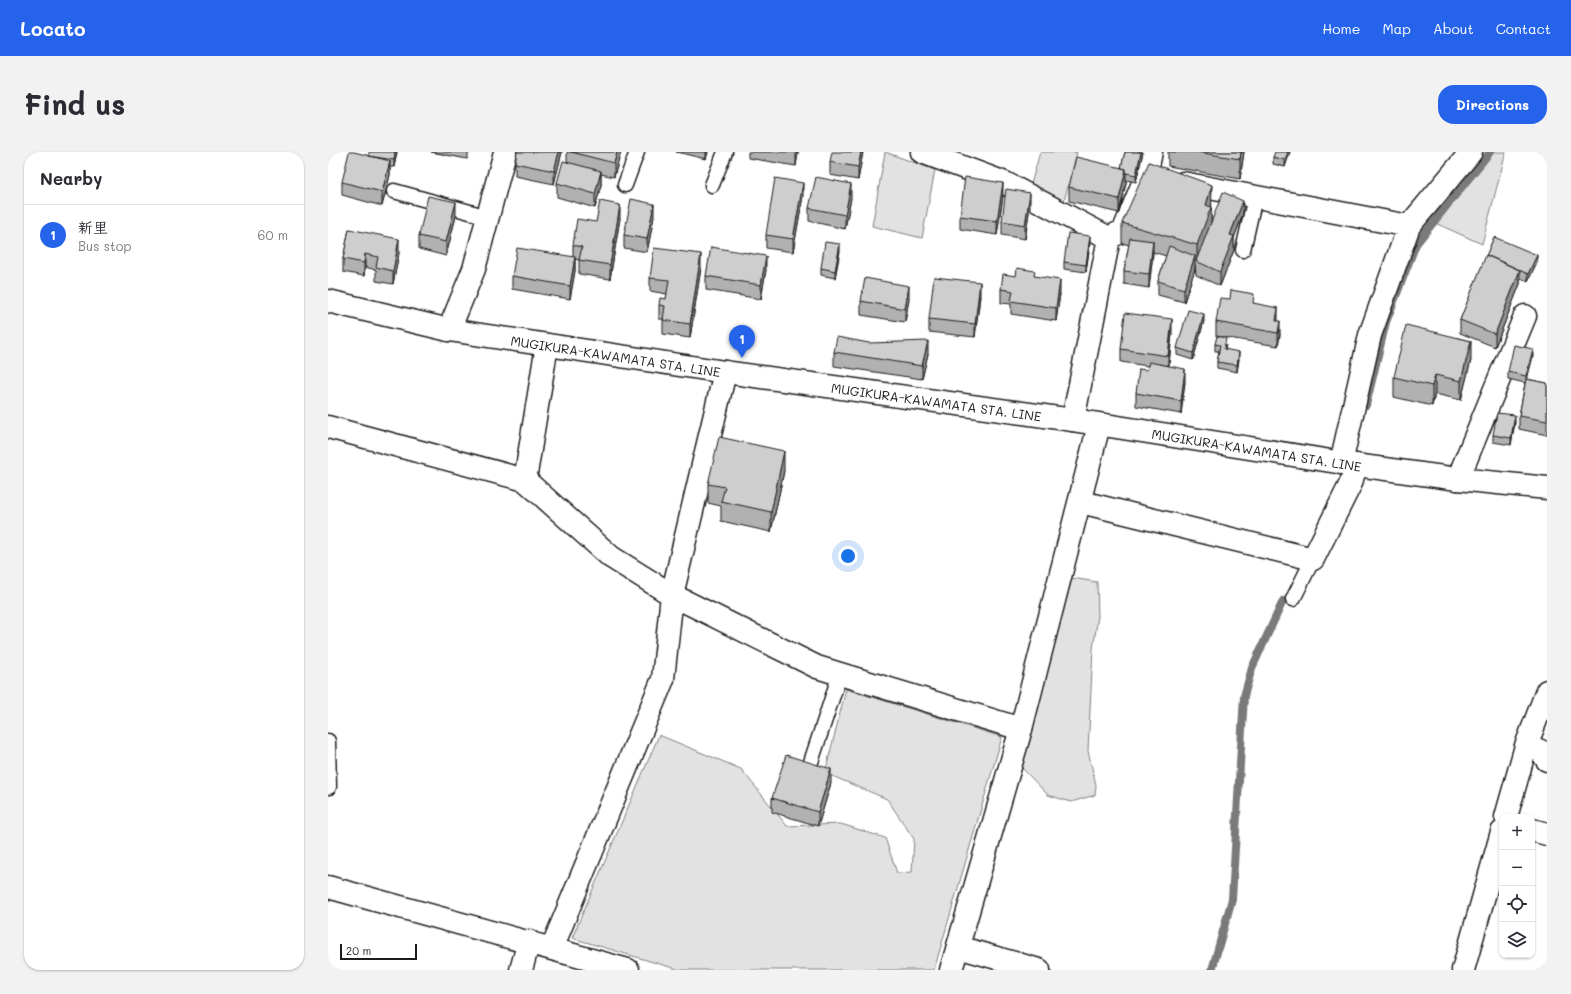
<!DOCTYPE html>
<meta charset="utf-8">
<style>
:root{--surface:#fff;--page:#f2f2f3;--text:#2b2b33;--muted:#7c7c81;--line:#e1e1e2;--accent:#2563eb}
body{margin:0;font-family:Mali,"Klee One",sans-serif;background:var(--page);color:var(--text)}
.controls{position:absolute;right:12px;bottom:12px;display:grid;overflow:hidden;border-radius:8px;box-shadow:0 1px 3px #0004}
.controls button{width:36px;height:36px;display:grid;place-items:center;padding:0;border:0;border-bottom:1px solid var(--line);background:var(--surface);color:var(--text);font:20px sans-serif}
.scale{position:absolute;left:12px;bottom:10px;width:77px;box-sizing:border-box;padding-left:4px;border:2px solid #1c1c1c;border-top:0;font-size:11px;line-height:14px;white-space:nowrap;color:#1c1c1c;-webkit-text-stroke:3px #fff;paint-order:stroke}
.you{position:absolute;left:520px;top:404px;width:14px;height:14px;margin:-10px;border:3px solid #fff;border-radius:50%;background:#1a73e8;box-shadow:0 0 0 6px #1a73e833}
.badge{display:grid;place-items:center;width:26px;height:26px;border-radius:50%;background:var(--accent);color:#fff;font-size:13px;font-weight:700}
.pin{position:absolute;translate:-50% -33px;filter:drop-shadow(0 1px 2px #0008)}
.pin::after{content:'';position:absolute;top:21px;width:14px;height:12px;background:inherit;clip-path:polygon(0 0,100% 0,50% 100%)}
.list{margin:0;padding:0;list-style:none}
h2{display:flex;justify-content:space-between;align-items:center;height:52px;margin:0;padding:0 16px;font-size:17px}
h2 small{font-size:13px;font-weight:400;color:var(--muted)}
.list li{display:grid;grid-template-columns:26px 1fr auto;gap:12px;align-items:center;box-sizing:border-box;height:60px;padding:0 16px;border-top:1px solid var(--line)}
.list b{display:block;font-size:15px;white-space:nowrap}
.list p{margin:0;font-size:13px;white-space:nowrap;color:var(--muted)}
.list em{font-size:13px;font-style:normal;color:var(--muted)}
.icon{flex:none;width:22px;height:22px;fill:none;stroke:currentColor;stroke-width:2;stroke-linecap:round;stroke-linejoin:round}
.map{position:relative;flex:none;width:1219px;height:818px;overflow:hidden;border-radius:16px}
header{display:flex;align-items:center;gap:24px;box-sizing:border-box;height:56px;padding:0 20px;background:var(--accent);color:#fff}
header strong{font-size:19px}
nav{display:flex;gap:22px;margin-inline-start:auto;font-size:14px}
.intro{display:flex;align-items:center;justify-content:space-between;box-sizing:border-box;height:96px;padding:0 24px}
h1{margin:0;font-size:28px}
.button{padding:10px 18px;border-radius:16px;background:var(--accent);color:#fff;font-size:14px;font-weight:700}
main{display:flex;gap:24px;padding:0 24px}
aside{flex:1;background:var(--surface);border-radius:16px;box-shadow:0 1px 3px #0004}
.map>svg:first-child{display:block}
.green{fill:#e2e2e2;stroke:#7f7f7f}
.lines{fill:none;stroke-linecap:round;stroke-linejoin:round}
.stream{stroke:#7a7a7a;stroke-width:8}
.lane-casing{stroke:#1c1c1c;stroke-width:17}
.street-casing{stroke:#1c1c1c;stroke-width:25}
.secondary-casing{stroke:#1c1c1c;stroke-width:25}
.lane{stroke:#fff;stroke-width:14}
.street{stroke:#fff;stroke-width:22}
.secondary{stroke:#fff;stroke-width:22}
.wall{fill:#b1b1b1;stroke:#1c1c1c}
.shaded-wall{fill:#909090;stroke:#1c1c1c}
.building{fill:#cecece;stroke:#1c1c1c}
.labels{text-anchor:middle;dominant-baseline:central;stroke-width:3;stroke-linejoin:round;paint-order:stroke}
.street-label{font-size:13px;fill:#1c1c1c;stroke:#fff}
</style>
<header>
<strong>Locato</strong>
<nav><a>Home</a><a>Map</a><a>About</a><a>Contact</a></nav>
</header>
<div class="intro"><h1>Find us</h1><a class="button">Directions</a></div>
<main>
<aside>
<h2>Nearby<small></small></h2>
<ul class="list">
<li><span class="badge">1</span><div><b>新里</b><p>Bus stop</p></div><em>60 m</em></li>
</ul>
</aside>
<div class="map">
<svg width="1219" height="818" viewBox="0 0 1219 818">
<rect width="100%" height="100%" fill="#fff"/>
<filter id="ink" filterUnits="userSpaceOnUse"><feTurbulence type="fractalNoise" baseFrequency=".025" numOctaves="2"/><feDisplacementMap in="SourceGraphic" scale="8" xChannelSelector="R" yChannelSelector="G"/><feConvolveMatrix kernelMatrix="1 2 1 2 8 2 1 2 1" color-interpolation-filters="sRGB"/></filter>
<g filter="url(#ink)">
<!-- green -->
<path class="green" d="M 557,0 L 607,18 L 594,86 L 544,74 Z
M 712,0 L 749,0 L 735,53 L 703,32 Z
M 1165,0 L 1178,0 L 1154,92 L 1105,70 Z
M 744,426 L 769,430 L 770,464 L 765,497 L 760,599 L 768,633 L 767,643 L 743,650 L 720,643 L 694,616 Z
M 518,537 L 674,585 L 606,818 L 352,818 L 244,786 L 331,583 L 413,617 L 459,674 L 513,672 L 557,686 L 569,721 L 584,720 L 586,687 L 559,647 L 497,621 Z"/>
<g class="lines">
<!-- stream -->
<path class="stream" d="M 1038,253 L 1058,170 L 1088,92 L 1162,0
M 884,818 L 904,747 L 916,544 L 924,516 L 955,449"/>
<!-- lane casing -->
<g class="lane-casing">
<path id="lane" d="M 297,33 L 309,0
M 384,33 L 397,0
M 66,39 L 160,65
M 915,98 L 927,45
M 965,447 L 985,407
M 0,589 L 1,635
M 481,616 L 512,522"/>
</g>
<!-- street casing -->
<g class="street-casing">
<path id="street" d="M 594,0 L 677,31 L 781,86
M 855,31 L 1081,74
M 121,178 L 146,117 L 177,0
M 745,268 L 781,86 L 796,78 L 818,24 L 823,0
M 0,275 L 197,328 L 283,405 L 344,443 L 489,515 L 693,577
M 1013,311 L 1042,183 L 1081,74 L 1143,0
M 1130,327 L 1197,164
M 197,328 L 219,193
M 753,350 L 985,407 L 1023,331 L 1028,313
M 1198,594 L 1213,599 L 1219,608
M 1178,665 L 1198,594 L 1219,539
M 1204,678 L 1219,682
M 0,735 L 300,818
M 630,795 L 711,818
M 224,796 L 335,527 L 344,443 L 397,220
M 193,818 L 201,789
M 1135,818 L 1174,680"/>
</g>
<!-- secondary casing -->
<g class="secondary-casing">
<g id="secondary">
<path id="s1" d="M 0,149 L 121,178 L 397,220 L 745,268 L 1028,313 L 1130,327 L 1219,336"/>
<path d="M 623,818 L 693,577 L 771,273"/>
</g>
</g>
<!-- lane -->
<use href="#lane" class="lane"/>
<!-- street -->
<use href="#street" class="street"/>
<!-- secondary -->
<use href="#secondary" class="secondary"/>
</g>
<!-- wall -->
<path class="wall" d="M 69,0 L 66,15 L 62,15 L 62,23 L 54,54 L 14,43 L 14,30 L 41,4 Z
M 103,0 L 141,0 L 139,7 Z
M 189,0 L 234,0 L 226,32 L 187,24 L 187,11 Z
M 239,0 L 293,0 L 286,25 L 273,22 L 273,33 L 267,56 L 229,45 L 229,31 L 239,10 Z
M 348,0 L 380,0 L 378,7 Z
M 420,0 L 470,0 L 468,14 L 420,6 Z
M 535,0 L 530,28 L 502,23 L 502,10 Z
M 797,0 L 815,0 L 808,30 L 798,28 L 798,31 L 791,61 L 741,49 L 741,35 L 793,16 Z
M 840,0 L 916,0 L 912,27 L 840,14 Z
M 962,0 L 957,15 L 945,12 L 945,5 Z
M 475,44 L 465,100 L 438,96 L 438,83 Z
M 675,44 L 669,83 L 632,77 L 632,64 Z
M 523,46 L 517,77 L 481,69 L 481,56 Z
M 884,52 L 883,56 L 883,71 L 915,62 L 906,86 L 906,98 L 892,134 L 868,123 L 867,113 L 867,117 L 856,150 L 830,143 L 830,129 L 838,104 L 825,100 L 821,136 L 796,132 L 796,119 L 801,93 L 794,91 L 794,71 Z
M 702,54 L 697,87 L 674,83 L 674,69 Z
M 128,64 L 118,104 L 91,97 L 91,84 Z
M 326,65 L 319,100 L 296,96 L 296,83 Z
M 292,66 L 282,127 L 251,122 L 251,108 L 247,107 L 247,119 L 242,147 L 184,137 L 184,124 L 245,105 L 245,93 L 268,70 Z
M 21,77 L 71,101 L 65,132 L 48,129 L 48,118 L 37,115 L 36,124 L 15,120 L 15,107 Z
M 1166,85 L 1209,110 L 1200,129 L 1192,126 L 1192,132 L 1167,195 L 1132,181 L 1132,168 Z
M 762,91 L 758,120 L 736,117 L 736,110 Z
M 512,99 L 507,126 L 493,123 L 493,116 Z
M 373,116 L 362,186 L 335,182 L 335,167 L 331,167 L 331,153 L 338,147 L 339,142 L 322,139 L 322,126 Z
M 438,118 L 433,147 L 378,138 L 378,124 Z
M 688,124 L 707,124 L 732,142 L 728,169 L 683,162 L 683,152 L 673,151 L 673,137 Z
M 652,144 L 647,185 L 601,180 L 601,167 Z
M 581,147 L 577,170 L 533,163 L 533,149 Z
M 926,151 L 950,169 L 952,183 L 950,194 L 888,184 L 888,170 Z
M 876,169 L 865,208 L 849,203 L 849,196 Z
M 844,181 L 841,214 L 857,230 L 853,262 L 808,254 L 808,241 L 819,218 L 820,214 L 793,210 L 793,197 Z
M 887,192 L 898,193 L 897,198 L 911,207 L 909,220 L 889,216 L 889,210 L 891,199 L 887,199 Z
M 506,200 L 600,202 L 594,227 L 506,214 Z
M 1205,204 L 1199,227 L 1219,231 L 1219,283 L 1191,277 L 1191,264 L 1197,231 L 1180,227 L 1180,220 Z
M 1143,208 L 1133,248 L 1107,242 L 1104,254 L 1066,245 L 1066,225 Z
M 1187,270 L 1183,293 L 1165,290 L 1165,283 Z
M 456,319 L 443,380 L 393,369 L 393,354 L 380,351 L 380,332 Z
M 503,631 L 490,674 L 444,660 L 444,646 Z"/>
<!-- shaded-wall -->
<path class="shaded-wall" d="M 67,0 L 69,0 L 66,15 L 66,8 Z
M 231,0 L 234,0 L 226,32 L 226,19 Z
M 289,0 L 293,0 L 286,25 L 286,11 Z
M 378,0 L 380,0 L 378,7 Z
M 468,0 L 470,0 L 468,14 Z
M 533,0 L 535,0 L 530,28 L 530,15 Z
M 813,0 L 815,0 L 808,30 L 808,23 Z
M 913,0 L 916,0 L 912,27 L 912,7 Z
M 960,0 L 962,0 L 957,15 L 957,8 Z
M 62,9 L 62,23 L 54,54 L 54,40 Z
M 798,17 L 798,31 L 791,61 L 791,47 Z
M 273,19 L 273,33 L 267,56 L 267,42 Z
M 475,31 L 475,44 L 465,100 L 465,87 Z
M 675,31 L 675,44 L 669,83 L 669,69 Z
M 523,32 L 523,46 L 517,77 L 517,63 Z
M 884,33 L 883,74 L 869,110 L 869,93 L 878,53 Z
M 702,41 L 702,54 L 697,87 L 697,73 Z
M 915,49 L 915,62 L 906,86 L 906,98 L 892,134 L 892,120 L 902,83 Z
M 128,50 L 128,64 L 118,104 L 118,90 Z
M 326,52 L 326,65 L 319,100 L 319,87 Z
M 292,53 L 292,66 L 282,127 L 282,113 Z
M 762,84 L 762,91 L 758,120 L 758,113 Z
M 71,87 L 71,101 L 65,132 L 65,119 Z
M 825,89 L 825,102 L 821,136 L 821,122 Z
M 512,92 L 512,99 L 507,126 L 507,119 Z
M 37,102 L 37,115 L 36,124 L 36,111 Z
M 373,102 L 373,116 L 362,186 L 362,172 Z
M 1209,103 L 1209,110 L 1200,129 L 1200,122 Z
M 438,104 L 438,118 L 433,147 L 433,133 Z
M 867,104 L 867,117 L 856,150 L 856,137 Z
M 247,105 L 247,119 L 242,147 L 242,134 Z
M 1192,118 L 1192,132 L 1167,195 L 1167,182 Z
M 732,128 L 732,142 L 728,169 L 728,156 Z
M 652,130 L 652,144 L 647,185 L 647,172 Z
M 581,134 L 581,147 L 577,170 L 577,157 Z
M 950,156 L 950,170 L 948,169 Z
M 876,162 L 876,169 L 865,208 L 865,201 Z
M 844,167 L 844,181 L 840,217 L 840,204 Z
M 952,169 L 952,183 L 950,194 L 950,181 Z
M 600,189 L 600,202 L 594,227 L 594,214 Z
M 1143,189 L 1143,208 L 1133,248 L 1133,229 Z
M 1205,197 L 1205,204 L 1198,231 L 1198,224 Z
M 911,200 L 911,207 L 909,220 L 909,213 Z
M 857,217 L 857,230 L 853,262 L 853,249 Z
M 1107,223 L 1107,242 L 1104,254 L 1104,234 Z
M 1187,263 L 1187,270 L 1183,293 L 1183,286 Z
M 456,299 L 456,319 L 443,380 L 443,360 Z
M 503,617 L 503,631 L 490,674 L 490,660 Z"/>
<!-- building -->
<path class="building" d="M 21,0 L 26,0 L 62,9 L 54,40 L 14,30 Z
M 41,0 L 67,0 L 66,8 L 41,4 Z
M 189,0 L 231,0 L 226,19 L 187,11 Z
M 243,0 L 289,0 L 286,11 Z
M 504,0 L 533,0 L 530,15 L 502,10 Z
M 797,0 L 813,0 L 808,23 L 798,21 L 798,17 L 793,16 Z
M 869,0 L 913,0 L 912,7 Z
M 947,0 L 960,0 L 957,8 L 945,5 Z
M 748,5 L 798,17 L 791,47 L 741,35 Z
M 235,9 L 273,19 L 267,42 L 229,31 Z
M 821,10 L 884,33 L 878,53 L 883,55 L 869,93 L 794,71 Z
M 488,25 L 523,32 L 517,63 L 481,56 Z
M 637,25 L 675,31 L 669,69 L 632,64 Z
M 447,26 L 475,31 L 465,87 L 438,83 Z
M 678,37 L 702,41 L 697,73 L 674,69 Z
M 895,40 L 915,49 L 902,83 L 906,84 L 892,120 L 868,109 Z
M 100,44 L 128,50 L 118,90 L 91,84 Z
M 303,47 L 326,52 L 319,87 L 296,83 Z
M 272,49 L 292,53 L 282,113 L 251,108 L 254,95 L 245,93 L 249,67 L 268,70 Z
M 21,77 L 71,87 L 65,119 L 48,115 L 50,105 L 37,102 L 36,111 L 15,107 Z
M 740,81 L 762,84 L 758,113 L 736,110 Z
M 1166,85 L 1209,103 L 1200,122 L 1158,103 L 1158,104 Z
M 802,86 L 825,89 L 821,122 L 796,119 Z
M 497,90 L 512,92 L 507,119 L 493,116 Z
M 841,94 L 867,104 L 856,137 L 830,129 Z
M 383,95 L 438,104 L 433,133 L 378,124 Z
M 189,96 L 247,105 L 242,134 L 184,124 Z
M 326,96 L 373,102 L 362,172 L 335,168 L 337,154 L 331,153 L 332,146 L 338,147 L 341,128 L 322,126 Z
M 1158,103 L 1192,118 L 1167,182 L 1132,168 Z
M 689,116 L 707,119 L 706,124 L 732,128 L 728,156 L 683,149 L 685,139 L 673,137 L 675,122 L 688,124 Z
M 606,125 L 652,130 L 647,172 L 601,167 Z
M 537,126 L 581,134 L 577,157 L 533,149 Z
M 903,138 L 926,142 L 925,151 L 950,156 L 948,169 L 952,169 L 950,181 L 888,170 L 892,146 L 902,147 Z
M 860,158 L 876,162 L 865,201 L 849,196 Z
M 797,161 L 844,167 L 840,204 L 793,197 Z
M 1078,173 L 1143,189 L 1133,229 L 1107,223 L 1104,234 L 1066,225 Z
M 889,184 L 898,186 L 896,197 L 911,200 L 909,213 L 889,210 L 892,193 L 887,192 Z
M 509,185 L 541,191 L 600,189 L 594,214 L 506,200 Z
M 1186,193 L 1205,197 L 1198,224 L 1180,220 Z
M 821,210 L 857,217 L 853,249 L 808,241 L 811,217 L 819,218 Z
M 1198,227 L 1219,231 L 1219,269 L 1191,264 Z
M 1169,261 L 1187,263 L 1183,286 L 1165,283 Z
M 391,285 L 456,299 L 443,360 L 393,349 L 397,335 L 380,332 Z
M 458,603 L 503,617 L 490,660 L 444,646 Z"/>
</g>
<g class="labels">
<!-- street labels -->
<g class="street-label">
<text stroke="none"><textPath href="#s1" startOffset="293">MUGIKURA-KAWAMATA STA. LINE</textPath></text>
<text stroke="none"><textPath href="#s1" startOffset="617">MUGIKURA-KAWAMATA STA. LINE</textPath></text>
<text stroke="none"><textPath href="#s1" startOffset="941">MUGIKURA-KAWAMATA STA. LINE</textPath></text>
</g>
</g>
</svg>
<div class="controls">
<button>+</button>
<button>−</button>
<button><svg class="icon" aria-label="locate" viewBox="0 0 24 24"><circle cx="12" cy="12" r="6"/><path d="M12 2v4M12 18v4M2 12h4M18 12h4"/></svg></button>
<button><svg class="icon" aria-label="layers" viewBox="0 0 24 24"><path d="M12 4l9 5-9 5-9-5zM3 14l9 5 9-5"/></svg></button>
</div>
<div class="scale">20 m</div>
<div class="you"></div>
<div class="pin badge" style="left:414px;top:206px">1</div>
</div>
</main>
